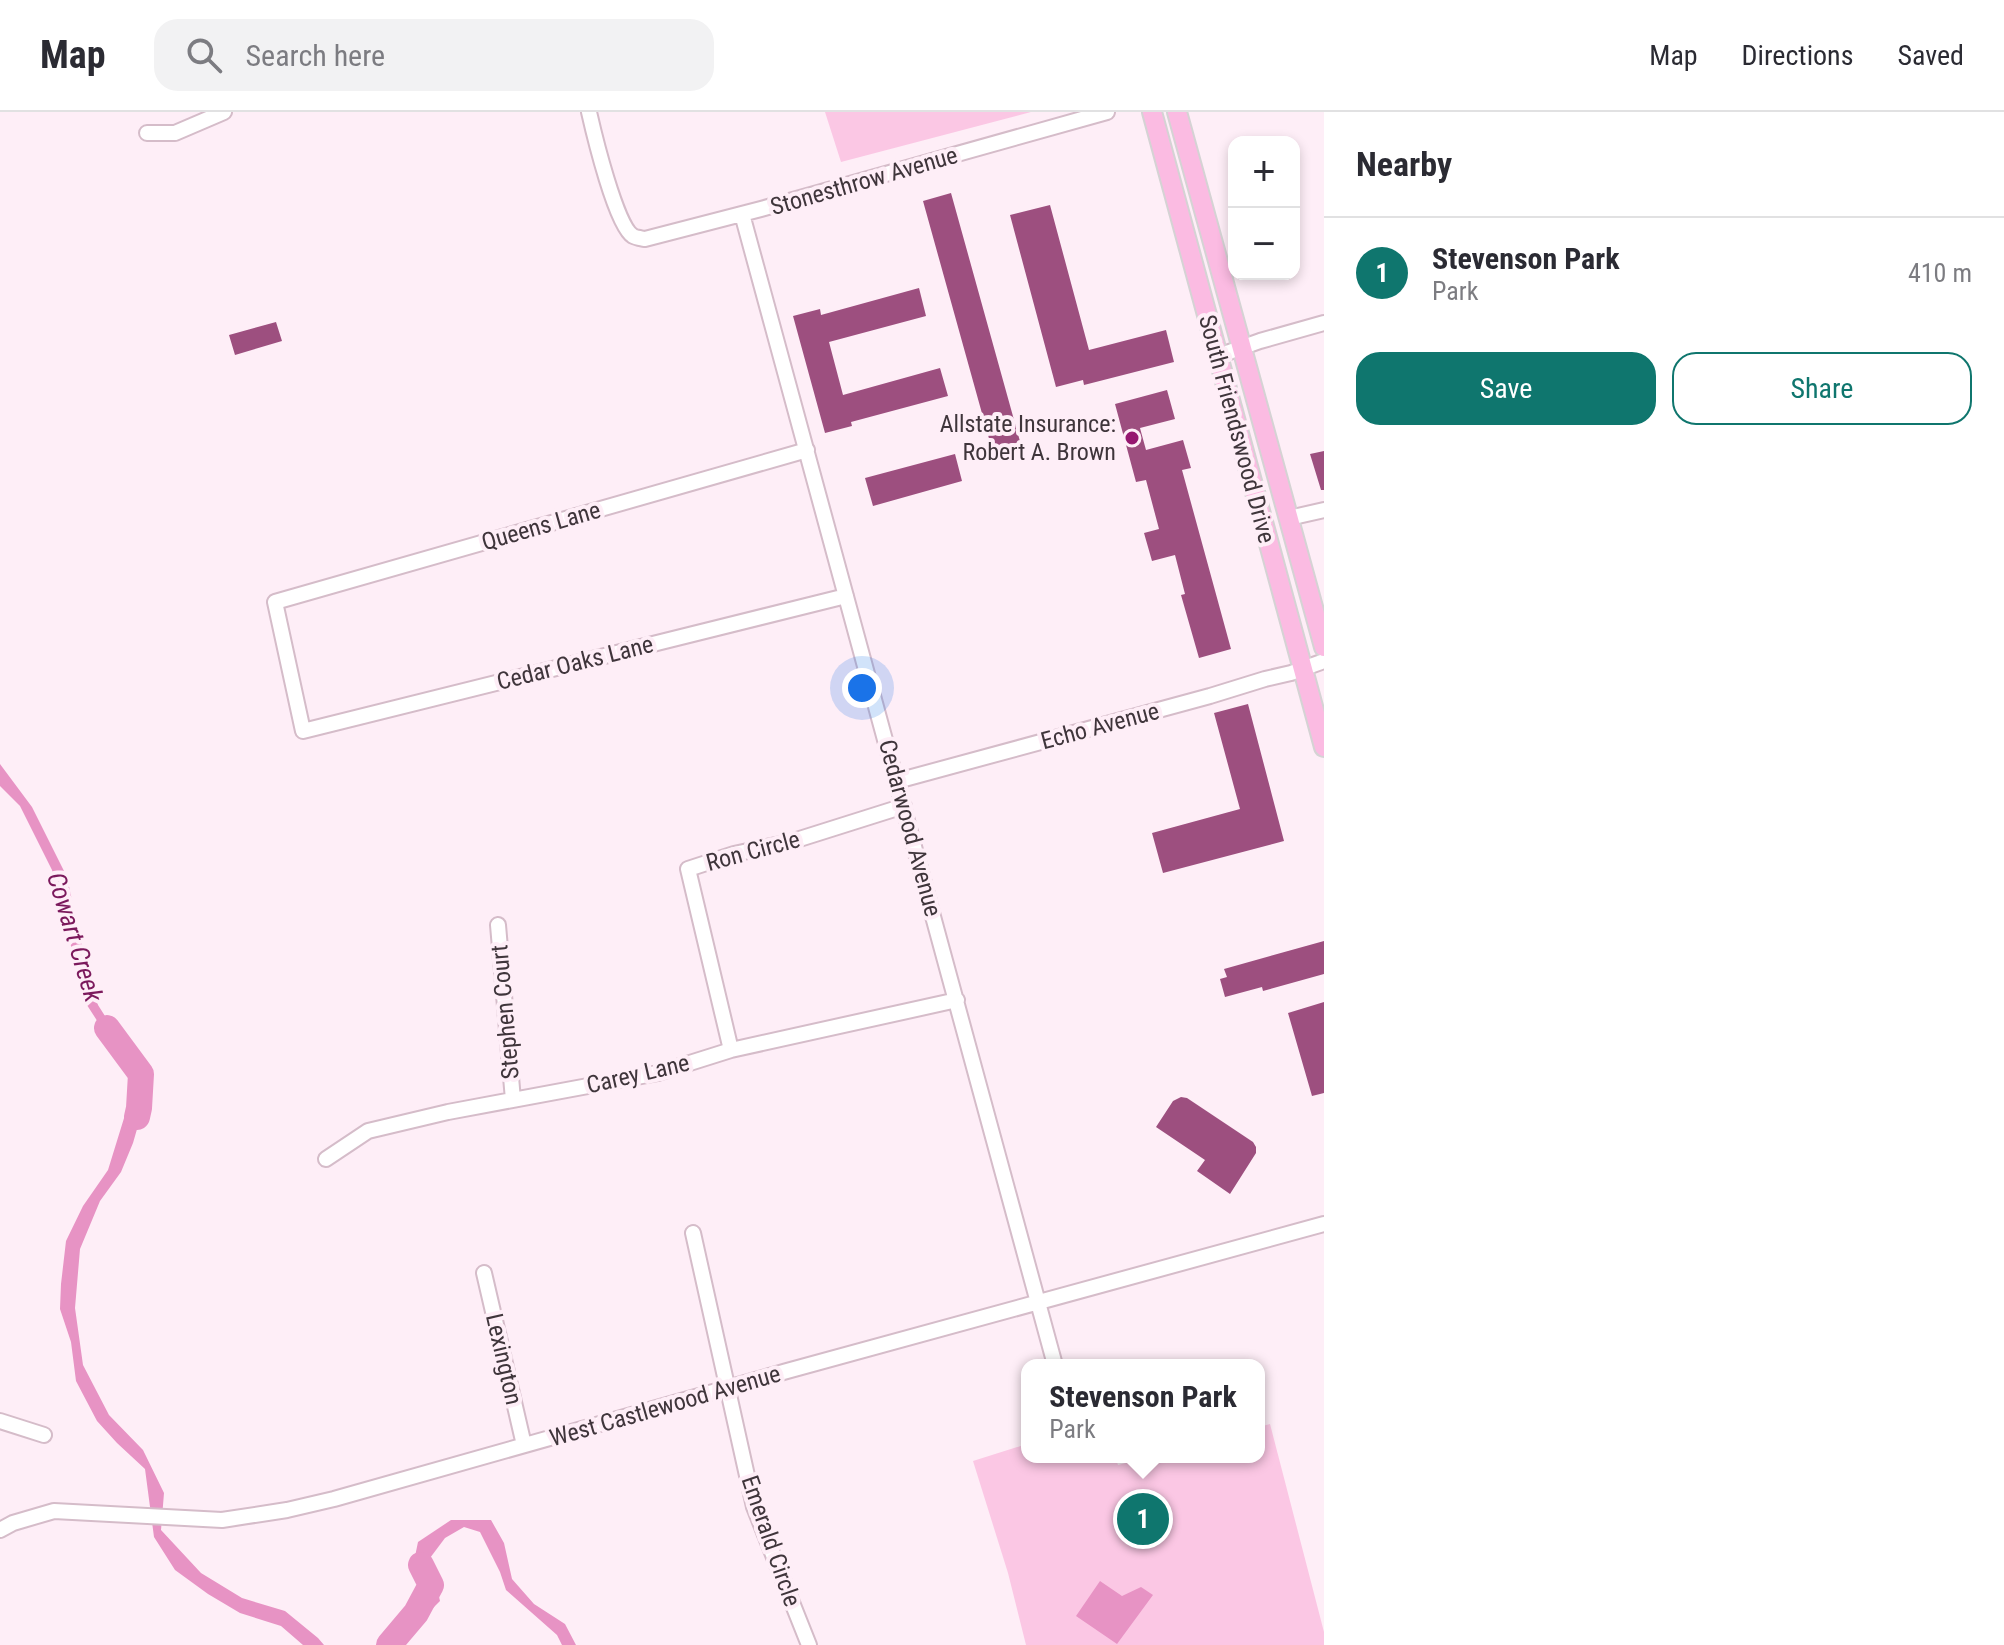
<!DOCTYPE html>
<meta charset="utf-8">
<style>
:root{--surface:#fff;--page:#f2f2f3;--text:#2b2b33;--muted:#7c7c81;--line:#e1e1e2;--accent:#0f766e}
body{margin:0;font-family:"Roboto Condensed",sans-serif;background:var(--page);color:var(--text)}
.controls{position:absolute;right:24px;top:24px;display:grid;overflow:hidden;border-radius:16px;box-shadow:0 4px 12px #0003}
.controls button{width:72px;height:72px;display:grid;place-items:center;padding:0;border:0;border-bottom:2px solid var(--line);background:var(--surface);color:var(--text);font:40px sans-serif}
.you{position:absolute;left:862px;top:576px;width:28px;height:28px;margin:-20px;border:6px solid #fff;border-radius:50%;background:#1a73e8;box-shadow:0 0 0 12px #1a73e833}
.badge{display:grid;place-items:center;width:52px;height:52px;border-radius:50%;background:var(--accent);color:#fff;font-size:26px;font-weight:700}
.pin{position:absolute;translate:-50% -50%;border:4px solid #fff;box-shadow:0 2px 8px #0006}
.popup{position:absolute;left:1021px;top:1247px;width:244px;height:104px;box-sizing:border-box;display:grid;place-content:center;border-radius:16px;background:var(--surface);filter:drop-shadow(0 2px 6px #0005);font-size:26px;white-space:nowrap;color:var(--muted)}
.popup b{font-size:30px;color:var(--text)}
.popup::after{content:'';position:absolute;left:50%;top:100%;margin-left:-16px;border:16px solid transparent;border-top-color:var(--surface)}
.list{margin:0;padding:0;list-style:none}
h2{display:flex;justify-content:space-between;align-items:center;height:104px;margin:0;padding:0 32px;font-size:34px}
h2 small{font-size:26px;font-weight:400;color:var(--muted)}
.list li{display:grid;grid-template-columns:52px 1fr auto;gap:24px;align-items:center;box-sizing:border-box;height:112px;padding:0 32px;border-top:2px solid var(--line)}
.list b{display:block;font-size:30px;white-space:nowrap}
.list p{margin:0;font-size:26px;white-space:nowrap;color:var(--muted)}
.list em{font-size:26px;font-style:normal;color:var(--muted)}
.actions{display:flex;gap:16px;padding:24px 32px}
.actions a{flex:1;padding:18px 0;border:2px solid var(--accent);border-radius:24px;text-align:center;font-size:28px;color:var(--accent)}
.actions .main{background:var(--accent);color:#fff}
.icon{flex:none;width:44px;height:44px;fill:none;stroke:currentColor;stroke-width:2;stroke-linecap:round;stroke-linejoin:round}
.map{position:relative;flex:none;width:1324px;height:1533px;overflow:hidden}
header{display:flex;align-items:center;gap:48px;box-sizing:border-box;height:112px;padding:0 40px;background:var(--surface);border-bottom:2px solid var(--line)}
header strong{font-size:38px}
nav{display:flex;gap:44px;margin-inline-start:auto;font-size:28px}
.search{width:560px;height:72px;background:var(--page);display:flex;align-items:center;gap:20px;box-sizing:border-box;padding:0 28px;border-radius:24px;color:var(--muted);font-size:30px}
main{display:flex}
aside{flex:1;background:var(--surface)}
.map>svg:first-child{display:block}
.green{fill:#fbc7e4}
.water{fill:#e793c4}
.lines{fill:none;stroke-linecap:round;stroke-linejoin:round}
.river{stroke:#e793c4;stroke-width:26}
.building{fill:#9d4f7f}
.minor-casing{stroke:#d5bcc9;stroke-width:18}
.major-casing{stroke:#d5d3d4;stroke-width:22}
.minor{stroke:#fff;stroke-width:14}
.major{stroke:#fbbbe2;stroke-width:18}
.poi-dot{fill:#961770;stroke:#feeef7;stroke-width:3}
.labels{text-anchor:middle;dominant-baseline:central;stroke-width:8;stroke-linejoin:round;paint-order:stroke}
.street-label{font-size:24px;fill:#3f353b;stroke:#feeef7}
.poi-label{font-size:24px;fill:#3f353b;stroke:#feeef7;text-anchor:end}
.water-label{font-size:26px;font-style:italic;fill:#7b195c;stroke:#feeef7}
</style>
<header>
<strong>Map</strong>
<div class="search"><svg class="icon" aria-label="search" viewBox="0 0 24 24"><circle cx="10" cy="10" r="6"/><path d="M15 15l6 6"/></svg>Search here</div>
<nav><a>Map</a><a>Directions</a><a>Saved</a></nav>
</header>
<main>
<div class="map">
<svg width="1324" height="1533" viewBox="0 0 1324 1533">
<rect width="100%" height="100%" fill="#feeef7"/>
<!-- green -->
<path class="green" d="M 825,0 L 1031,0 L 841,50 Z
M 1270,1312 L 1324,1520 L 1324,1533 L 1026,1533 L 1008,1461 L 973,1349 L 1027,1332 L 1027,1345 L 1115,1345 L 1118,1353 L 1147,1345 L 1259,1345 L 1259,1315 Z"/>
<!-- water -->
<path class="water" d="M 0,652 L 32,695 L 67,765 L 79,821 L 98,893 L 124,934 L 146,986 L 133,1031 L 121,1060 L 100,1089 L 80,1137 L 75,1196 L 83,1253 L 109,1303 L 143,1338 L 164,1381 L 161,1418 L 201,1461 L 242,1486 L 285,1499 L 318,1526 L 324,1533 L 303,1533 L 281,1514 L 240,1501 L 208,1482 L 175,1458 L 154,1425 L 145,1357 L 117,1331 L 97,1309 L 76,1269 L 71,1230 L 60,1197 L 61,1172 L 66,1129 L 83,1094 L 108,1058 L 133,977 L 116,938 L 85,890 L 52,758 L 20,694 L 0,674 Z
M 451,1408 L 491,1408 L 504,1431 L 512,1467 L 534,1492 L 565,1512 L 576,1533 L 562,1533 L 557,1523 L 506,1478 L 500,1460 L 480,1420 L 464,1415 L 445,1426 L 430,1446 L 440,1489 L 423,1506 L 405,1533 L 388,1533 L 426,1486 L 413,1454 L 418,1430 Z
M 1100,1469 L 1122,1484 L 1141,1475 L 1153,1483 L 1117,1532 L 1076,1504 Z"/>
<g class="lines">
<!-- river -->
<path class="river" d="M 107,916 L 141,962 L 139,996 L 137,1005
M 389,1533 L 416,1501 L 431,1473 L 421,1453"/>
</g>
<!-- building -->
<path class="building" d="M 951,81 L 1021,333 L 993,341 L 923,89 Z
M 1050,93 L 1089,238 L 1166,218 L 1174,250 L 1084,273 L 1083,268 L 1056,275 L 1010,103 Z
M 919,176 L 926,204 L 829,230 L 843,283 L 940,256 L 948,284 L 851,310 L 852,314 L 825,321 L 793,204 L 820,197 L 821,203 Z
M 276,210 L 282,229 L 235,243 L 229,223 Z
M 1167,278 L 1175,307 L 1140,316 L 1146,338 L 1183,328 L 1191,356 L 1182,358 L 1231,537 L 1199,546 L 1181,483 L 1185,482 L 1175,443 L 1152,449 L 1144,421 L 1159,417 L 1146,368 L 1136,370 L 1115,292 Z
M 1324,339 L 1324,378 L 1321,378 L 1310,342 Z
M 955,342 L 962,369 L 873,394 L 865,366 Z
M 1248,592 L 1284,729 L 1163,761 L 1152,721 L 1240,697 L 1214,601 Z
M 1324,829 L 1324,862 L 1263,879 L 1262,875 L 1225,885 L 1220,867 L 1227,865 L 1224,857 Z
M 1324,890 L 1324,981 L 1312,984 L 1288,901 Z
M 1181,985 L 1187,986 L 1253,1030 L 1256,1035 L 1256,1041 L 1230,1082 L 1197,1059 L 1205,1048 L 1156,1015 L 1173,989 Z"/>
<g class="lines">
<!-- minor casing -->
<g class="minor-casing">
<path id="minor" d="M 589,0 C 594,22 616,114 633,124 C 634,125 644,127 645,127 L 761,97 L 1107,0
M 147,21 L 175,21 L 224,0
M 742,102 L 1055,1253
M 1218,244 L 1260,229 L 1324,211
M 807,338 L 275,490 L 303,619 L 846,484
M 1289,406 L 1324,398
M 897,669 L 1210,584 L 1265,567 L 1291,561 L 1324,549
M 498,813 L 513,988
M 731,938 L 688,757 L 734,742 L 790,730 L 904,694
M 326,1047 L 368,1019 L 448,1000 L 658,961 L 731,938 L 957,888
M 693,1121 L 754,1395 L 809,1533
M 484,1161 L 524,1333
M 0,1309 L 44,1323
M 0,1418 L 13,1411 L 54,1399 L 222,1408 L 287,1398 L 334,1387 L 787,1259 L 1324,1112"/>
</g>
<!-- major casing -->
<g class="major-casing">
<path id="major" d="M 1152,0 C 1210,211 1265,423 1324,635
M 1177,0 L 1324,535"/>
</g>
<!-- minor -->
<use href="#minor" class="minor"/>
<!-- major -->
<use href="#major" class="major"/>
</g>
<!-- markers -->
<circle class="poi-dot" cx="1132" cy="326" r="8"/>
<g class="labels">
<!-- street labels -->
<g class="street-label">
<text transform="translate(864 69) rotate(-16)">Stonesthrow Avenue</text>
<text transform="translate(1237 317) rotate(75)">South Friendswood Drive</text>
<text transform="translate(541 414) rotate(-16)">Queens Lane</text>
<text transform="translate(575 551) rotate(-14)">Cedar Oaks Lane</text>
<text transform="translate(1100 614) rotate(-15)">Echo Avenue</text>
<text transform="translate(910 716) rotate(75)">Cedarwood Avenue</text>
<text transform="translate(753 739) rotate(-15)">Ron Circle</text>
<text transform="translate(505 900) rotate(-95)">Stephen Court</text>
<text transform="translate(638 962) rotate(-13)">Carey Lane</text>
<text transform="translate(504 1247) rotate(77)">Lexington</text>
<text transform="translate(665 1294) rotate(-16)">West Castlewood Avenue</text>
<text transform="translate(771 1429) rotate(71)">Emerald Circle</text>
</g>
<!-- poi labels -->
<g class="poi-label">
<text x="1116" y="312">Allstate Insurance:<tspan x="1116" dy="28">Robert A. Brown</tspan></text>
</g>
<!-- water labels -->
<g class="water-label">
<text transform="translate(75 825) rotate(73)">Cowart Creek</text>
</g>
</g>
</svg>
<div class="controls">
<button>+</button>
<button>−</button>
</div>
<div class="you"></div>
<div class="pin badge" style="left:1143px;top:1407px">1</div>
<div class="popup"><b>Stevenson Park</b>Park</div>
</div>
<aside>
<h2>Nearby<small></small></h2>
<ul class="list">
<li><span class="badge">1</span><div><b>Stevenson Park</b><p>Park</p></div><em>410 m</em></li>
</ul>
<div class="actions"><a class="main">Save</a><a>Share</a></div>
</aside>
</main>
